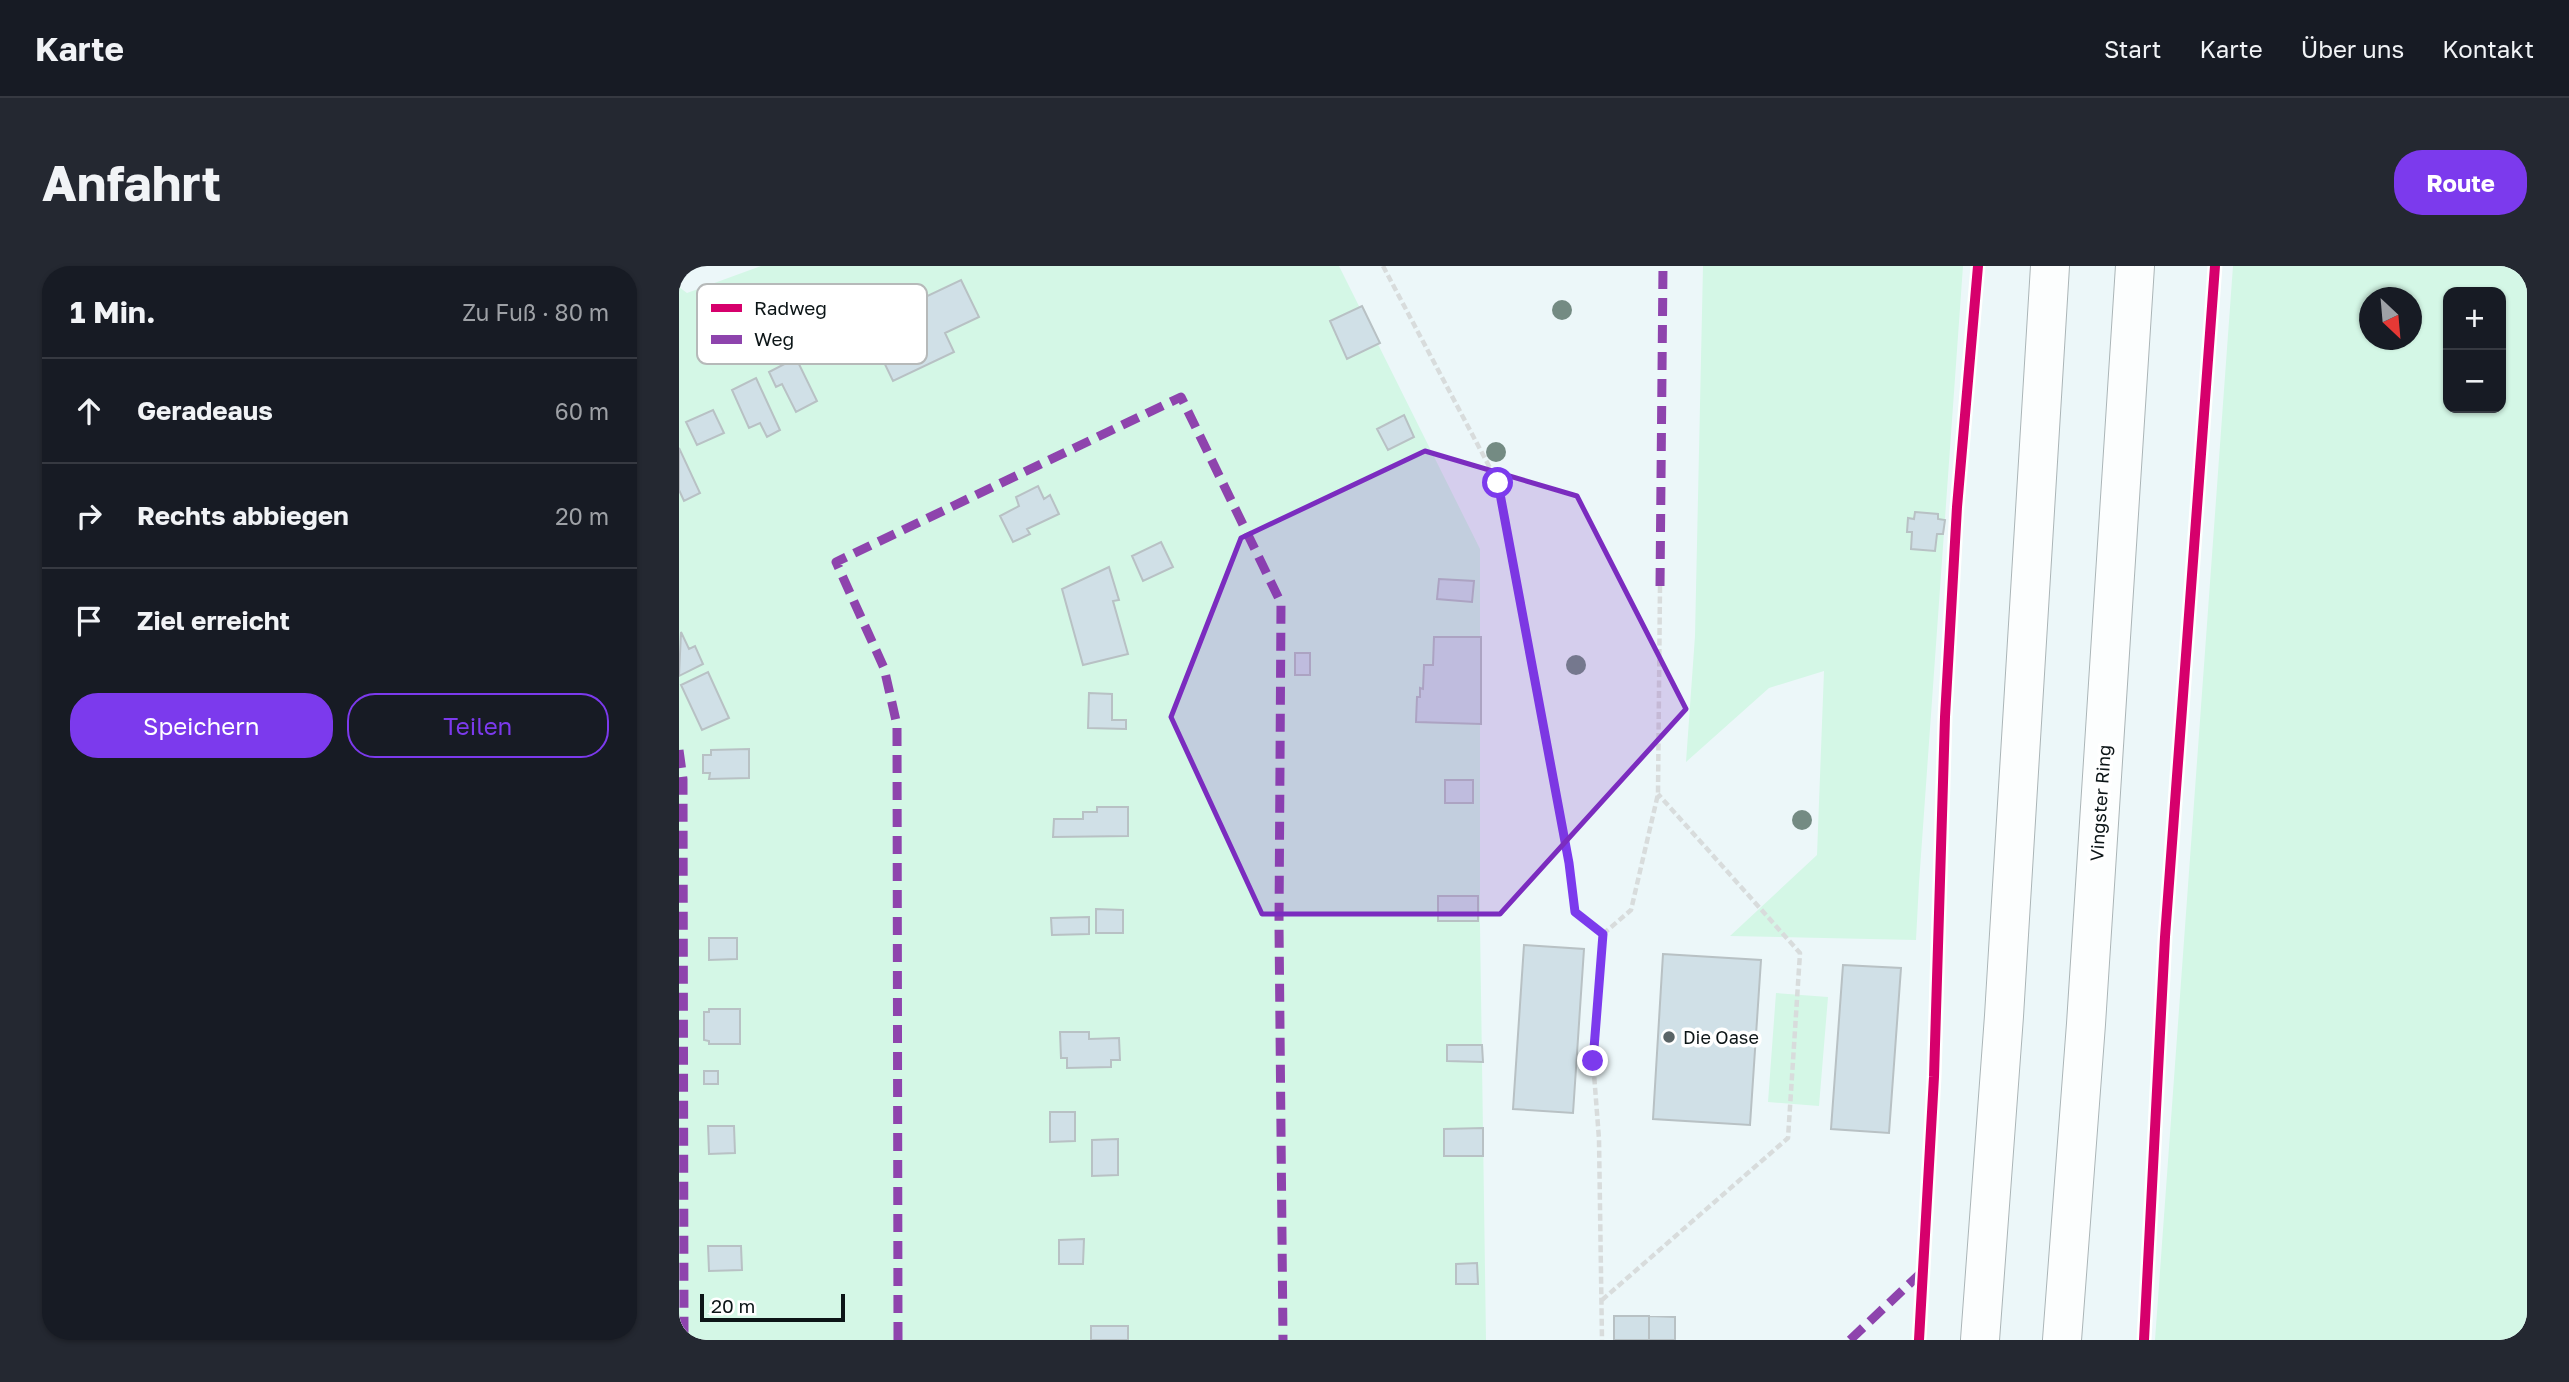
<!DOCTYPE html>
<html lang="de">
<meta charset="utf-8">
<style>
:root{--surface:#171b24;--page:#242831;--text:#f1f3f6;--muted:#9ea1a6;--line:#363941;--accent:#7c3aed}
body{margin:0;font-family:"Golos Text",sans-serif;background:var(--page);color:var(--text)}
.controls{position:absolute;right:21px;top:21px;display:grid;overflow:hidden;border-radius:14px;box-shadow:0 2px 5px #0004}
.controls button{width:63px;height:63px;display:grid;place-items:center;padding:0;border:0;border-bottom:2px solid var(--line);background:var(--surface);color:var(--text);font:35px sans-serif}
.compass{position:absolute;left:1680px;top:21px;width:63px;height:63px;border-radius:50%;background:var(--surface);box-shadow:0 2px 5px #0004;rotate:154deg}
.scale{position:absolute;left:21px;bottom:18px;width:145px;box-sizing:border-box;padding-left:7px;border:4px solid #0c1517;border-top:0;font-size:19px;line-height:24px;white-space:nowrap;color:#0c1517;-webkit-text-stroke:5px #fff;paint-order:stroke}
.stop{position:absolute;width:21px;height:21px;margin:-16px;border:5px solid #7c3aed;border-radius:50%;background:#fff}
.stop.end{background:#7c3aed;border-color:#fff;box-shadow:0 2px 7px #0008}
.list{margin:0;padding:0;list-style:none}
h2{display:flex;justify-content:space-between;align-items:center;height:91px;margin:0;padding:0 28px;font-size:30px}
h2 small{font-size:23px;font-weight:400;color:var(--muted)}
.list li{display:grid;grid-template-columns:46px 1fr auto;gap:21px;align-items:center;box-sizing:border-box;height:105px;padding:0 28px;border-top:2px solid var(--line)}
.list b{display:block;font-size:26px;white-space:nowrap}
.list em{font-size:23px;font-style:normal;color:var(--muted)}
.actions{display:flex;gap:14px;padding:21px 28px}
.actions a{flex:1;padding:16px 0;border:2px solid var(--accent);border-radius:28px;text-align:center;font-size:24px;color:var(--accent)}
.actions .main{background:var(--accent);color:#fff}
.icon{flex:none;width:38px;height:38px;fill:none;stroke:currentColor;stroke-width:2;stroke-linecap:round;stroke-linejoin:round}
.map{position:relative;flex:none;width:1848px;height:1074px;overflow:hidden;border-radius:28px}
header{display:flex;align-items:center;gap:42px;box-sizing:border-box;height:98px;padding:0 35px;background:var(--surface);border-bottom:2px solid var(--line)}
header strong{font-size:33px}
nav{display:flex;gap:38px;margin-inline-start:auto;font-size:24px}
.intro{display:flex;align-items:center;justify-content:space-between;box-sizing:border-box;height:168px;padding:0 42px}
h1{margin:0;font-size:49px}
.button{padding:18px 32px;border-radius:28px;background:var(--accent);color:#fff;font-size:24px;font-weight:700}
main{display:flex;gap:42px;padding:0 42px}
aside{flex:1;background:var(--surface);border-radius:28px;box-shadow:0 2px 5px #0004}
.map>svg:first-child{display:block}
.green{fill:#d4f7e6;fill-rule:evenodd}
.building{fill:#d0e0e7;stroke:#b8c1c4;stroke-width:2}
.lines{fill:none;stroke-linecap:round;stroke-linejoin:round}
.major-casing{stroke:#abb5b7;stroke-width:40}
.path{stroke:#d8dcdc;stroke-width:4.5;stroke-dasharray:7 3.5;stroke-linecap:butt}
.major{stroke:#fcfefe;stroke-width:38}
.quiet{stroke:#8e44ad;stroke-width:9;stroke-dasharray:18 9;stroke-linecap:butt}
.cycleway-casing{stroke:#fff;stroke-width:15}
.cycleway{stroke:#d6006c;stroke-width:10}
.tree{fill:#748b83}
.route{stroke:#7c3aed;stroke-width:9}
.marked{fill:#7b2cbf;fill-opacity:0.2;stroke:#7b2cbf;stroke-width:5;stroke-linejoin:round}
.poi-dot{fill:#5a6466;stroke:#fff;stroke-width:2.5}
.labels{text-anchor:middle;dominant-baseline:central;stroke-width:7;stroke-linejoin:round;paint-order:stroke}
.street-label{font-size:18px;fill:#0c1517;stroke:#fff}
.poi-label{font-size:18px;fill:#0c1517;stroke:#fff;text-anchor:start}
.key{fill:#fff;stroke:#b6b9b9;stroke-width:2}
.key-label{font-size:19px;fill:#0c1517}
</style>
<header>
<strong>Karte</strong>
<nav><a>Start</a><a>Karte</a><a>Über uns</a><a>Kontakt</a></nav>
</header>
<div class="intro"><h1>Anfahrt</h1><a class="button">Route</a></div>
<main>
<aside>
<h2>1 Min.<small>Zu Fuß · 80 m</small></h2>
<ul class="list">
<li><svg class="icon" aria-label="ahead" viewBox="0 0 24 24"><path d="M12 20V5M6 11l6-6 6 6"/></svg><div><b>Geradeaus</b></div><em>60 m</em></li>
<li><svg class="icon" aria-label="right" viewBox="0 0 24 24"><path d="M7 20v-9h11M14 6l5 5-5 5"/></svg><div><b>Rechts abbiegen</b></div><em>20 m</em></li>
<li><svg class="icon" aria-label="arrive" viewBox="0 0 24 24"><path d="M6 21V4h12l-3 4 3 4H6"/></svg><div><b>Ziel erreicht</b></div></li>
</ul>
<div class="actions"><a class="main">Speichern</a><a>Teilen</a></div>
</aside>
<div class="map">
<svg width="1848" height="1074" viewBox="0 0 1848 1074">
<rect width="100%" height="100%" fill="#ecf7f9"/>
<!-- green -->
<path class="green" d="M 82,0 L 660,0 L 801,283 L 801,659 L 807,1074 L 0,1074 L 0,21 L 8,27 Z
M 1024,0 L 1284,0 L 1240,617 L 1237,674 L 1051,670 L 1138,589 L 1145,405 L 1090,422 L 1007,496 L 1016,370 Z
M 1554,0 L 1848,0 L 1848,1074 L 1476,1074 ZM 1822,26 L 1822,142 L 1769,142 L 1769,26 ZM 1690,32 L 1732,32 L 1732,74 L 1690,74 Z
M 1097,727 L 1149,731 L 1140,840 L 1089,836 Z"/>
<!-- building -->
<path class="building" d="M 282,14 L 300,51 L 266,67 L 275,86 L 214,115 L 187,59 Z
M 683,40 L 701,77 L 668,93 L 651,55 Z
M 117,92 L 138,135 L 117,146 L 103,118 L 97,121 L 90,106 Z
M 77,112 L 101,164 L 88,171 L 81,157 L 70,162 L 53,124 Z
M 34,144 L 45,167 L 18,179 L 7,156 Z
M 725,149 L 735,171 L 709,184 L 698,163 Z
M 0,182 L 21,227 L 5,235 L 0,224 Z
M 359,220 L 365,233 L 371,229 L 380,248 L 348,263 L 351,268 L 334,276 L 321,250 L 340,240 L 337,231 Z
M 1236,246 L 1259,248 L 1259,253 L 1266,254 L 1264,268 L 1258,268 L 1256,285 L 1232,283 L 1233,266 L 1228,266 L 1229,252 L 1235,253 Z
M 482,276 L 494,301 L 464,315 L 453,290 Z
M 430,301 L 440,334 L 434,335 L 449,388 L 404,399 L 383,323 Z
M 760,313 L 795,315 L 793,336 L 758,333 Z
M 2,366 L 10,383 L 16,380 L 24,398 L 0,410 Z
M 755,371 L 802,371 L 802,458 L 737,456 L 738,431 L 741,431 L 741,422 L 744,423 L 745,399 L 754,399 Z
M 616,387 L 631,387 L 631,409 L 616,409 Z
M 29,406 L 50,452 L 23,464 L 2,419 Z
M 410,427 L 433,428 L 433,454 L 447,454 L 447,463 L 409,462 Z
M 70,483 L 70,512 L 30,513 L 31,507 L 24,507 L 24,489 L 32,489 L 32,484 Z
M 766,514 L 794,514 L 794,537 L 766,537 Z
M 418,541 L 449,541 L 449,570 L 374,571 L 375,553 L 404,553 L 404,546 L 418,546 Z
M 759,630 L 799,630 L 799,655 L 759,655 Z
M 417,643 L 444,644 L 444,667 L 417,667 Z
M 410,651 L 410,668 L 373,669 L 372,652 Z
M 30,672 L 58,672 L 58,693 L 30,694 Z
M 845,679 L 905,683 L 894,847 L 834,843 Z
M 984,688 L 1082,694 L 1071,859 L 974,853 Z
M 1164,699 L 1222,702 L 1210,867 L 1152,863 Z
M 30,743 L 61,743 L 61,778 L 30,778 L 30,775 L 25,774 L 25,746 L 30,746 Z
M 381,766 L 410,766 L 410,773 L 440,772 L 441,794 L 432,794 L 432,801 L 388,802 L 388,792 L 382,792 Z
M 768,779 L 803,779 L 804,796 L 768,795 Z
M 25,805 L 39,805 L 39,818 L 25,818 Z
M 371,846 L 396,846 L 396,875 L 371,876 Z
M 29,860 L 55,860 L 56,887 L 30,888 Z
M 804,862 L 804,890 L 765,890 L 765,863 Z
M 439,873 L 439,909 L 413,910 L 413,874 Z
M 405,973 L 404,998 L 380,998 L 380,974 Z
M 29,980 L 62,980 L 63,1004 L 30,1005 Z
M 798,997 L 799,1018 L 777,1018 L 777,998 Z
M 935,1050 L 970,1050 L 970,1074 L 935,1074 Z
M 970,1050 L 996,1051 L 996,1074 L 970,1074 Z
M 412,1060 L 449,1060 L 449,1074 L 412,1074 Z"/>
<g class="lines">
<!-- major casing -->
<g class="major-casing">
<path id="major" d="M 1301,1074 L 1325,750 L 1371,0
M 1383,1074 L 1407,758 L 1456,0"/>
</g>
<!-- path -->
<path class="path" d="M 704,0 L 819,217 L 890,597 L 896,646 L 924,668 L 914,795 L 920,873 L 923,1074
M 924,668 L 952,644 L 979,528 L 981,320
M 923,1034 L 1109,872 L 1121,687 L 979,528"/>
<!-- major -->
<use href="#major" class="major"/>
<!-- quiet -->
<path class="quiet" d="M 981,320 L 984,0
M 0,484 L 4,513 L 5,1074
M 219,1074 L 218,459 L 205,402 L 157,296 L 502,131 L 602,337 L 600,659 L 604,1074
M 1171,1074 L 1244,1005"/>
<!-- cycleway casing -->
<g class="cycleway-casing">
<path id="cycleway" d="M 1240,1074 L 1255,811 L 1266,451 L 1278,241 L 1299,0
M 1465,1074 L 1486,671 L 1536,0"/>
</g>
<!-- cycleway -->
<use href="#cycleway" class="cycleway"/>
</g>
<!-- trees -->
<g class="tree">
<circle cx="883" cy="44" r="10"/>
<circle cx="817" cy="186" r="10"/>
<circle cx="897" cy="399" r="10"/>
<circle cx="1123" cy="554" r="10"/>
</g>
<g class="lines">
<!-- route -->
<path class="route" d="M 819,217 L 890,597 L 896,646 L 924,668 L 914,795"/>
</g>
<!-- marked area -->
<path class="marked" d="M 746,185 L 898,230 L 1007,443 L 821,648 L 583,648 L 492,451 L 562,272 Z"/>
<!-- markers -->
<circle class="poi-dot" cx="990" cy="771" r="7"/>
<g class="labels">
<!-- street labels -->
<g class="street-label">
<text transform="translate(1421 537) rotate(-86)">Vingster Ring</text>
</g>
<!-- poi labels -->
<g class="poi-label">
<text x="1004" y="771">Die Oase</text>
</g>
</g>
<!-- legend -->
<rect x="18" y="18" width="230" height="80" rx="10" class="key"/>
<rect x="32" y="38" width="31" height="8" fill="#d6006c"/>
<rect x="32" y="69" width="31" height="9" fill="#8e44ad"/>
<g class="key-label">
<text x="75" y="49">Radweg</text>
<text x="75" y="80">Weg</text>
</g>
</svg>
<div class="controls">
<button>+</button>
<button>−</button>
</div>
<svg class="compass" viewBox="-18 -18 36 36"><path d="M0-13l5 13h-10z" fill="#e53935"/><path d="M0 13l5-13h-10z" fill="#9ea1a6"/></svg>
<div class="scale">20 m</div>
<div class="stop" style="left:819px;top:217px"></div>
<div class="stop end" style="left:914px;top:795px"></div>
</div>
</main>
